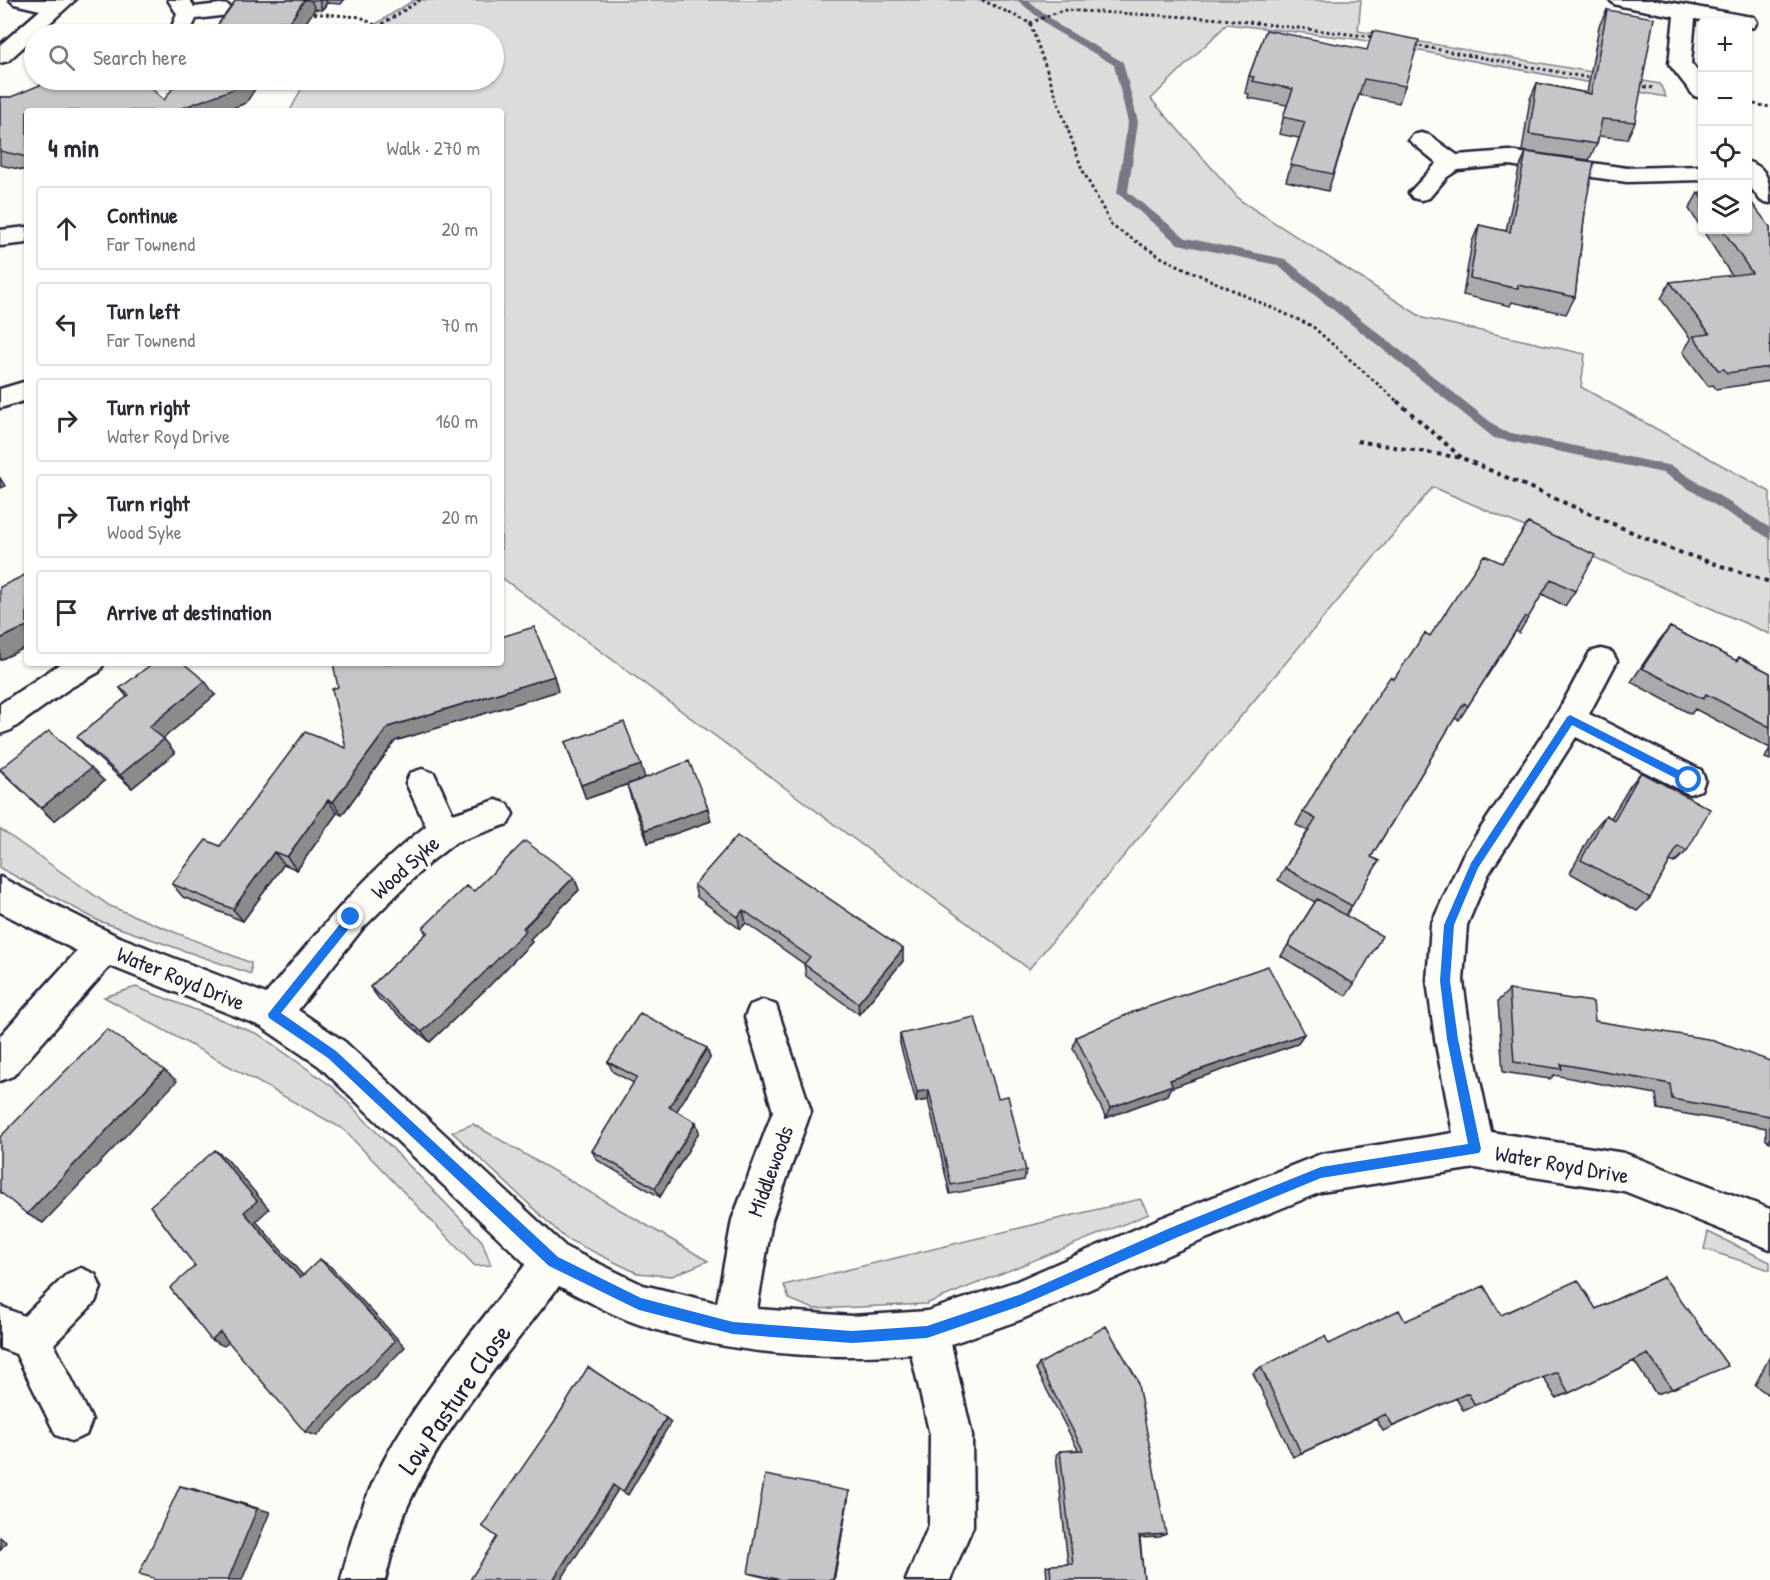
<!DOCTYPE html>
<meta charset="utf-8">
<style>
:root{--surface:#fff;--page:#f2f2f3;--text:#2b2b33;--muted:#7c7c81;--line:#e1e1e2}
body{margin:0;font-family:"Patrick Hand",sans-serif;background:var(--page);color:var(--text)}
.controls{position:absolute;right:18px;top:18px;display:grid;overflow:hidden;border-radius:6px;box-shadow:0 2px 4px #0004}
.controls button{width:54px;height:54px;display:grid;place-items:center;padding:0;border:0;border-bottom:2px solid var(--line);background:var(--surface);color:var(--text);font:30px sans-serif}
.stop{position:absolute;width:18px;height:18px;margin:-14px;border:4px solid #1a73e8;border-radius:50%;background:#fff}
.stop.end{background:#1a73e8;border-color:#fff;box-shadow:0 2px 6px #0008}
.list{margin:0;padding:0;list-style:none}
h2{display:flex;justify-content:space-between;align-items:center;height:78px;margin:0;padding:0 24px;font-size:26px}
h2 small{font-size:20px;font-weight:400;color:var(--muted)}
.list li{display:grid;grid-template-columns:39px 1fr auto;gap:18px;align-items:center;box-sizing:border-box;height:84px;margin:0 12px 12px;padding:0 12px;border:2px solid var(--line);border-radius:6px}
.list b{display:block;font-size:22px;white-space:nowrap}
.list p{margin:0;font-size:20px;white-space:nowrap;color:var(--muted)}
.list em{font-size:20px;font-style:normal;color:var(--muted)}
.icon{flex:none;width:33px;height:33px;fill:none;stroke:currentColor;stroke-width:2;stroke-linecap:round;stroke-linejoin:round}
.map{position:relative;flex:none;width:1770px;height:1580px;overflow:hidden}
.search{position:absolute;background:var(--surface);box-shadow:0 2px 4px #0004;left:24px;top:24px;width:480px;height:66px;display:flex;align-items:center;gap:15px;box-sizing:border-box;padding:0 21px;border-radius:33px;color:var(--muted);font-size:22px}
.panel{position:absolute;background:var(--surface);box-shadow:0 2px 4px #0004;left:24px;top:108px;width:480px;height:558px;border-radius:6px}
.map>svg:first-child{display:block}
.green{fill:#dddcdb;stroke:#807f8b;stroke-width:1.5}
.lines{fill:none;stroke-linecap:round;stroke-linejoin:round}
.stream{fill:#787885;fill-rule:evenodd}
.minor-casing{stroke:#22223b;stroke-width:5}
.path-far1{stroke:#22223b;stroke-width:3;stroke-dasharray:3 3;stroke-linecap:butt}
.path{stroke:#22223b;stroke-width:4;stroke-dasharray:4.5 4.5;stroke-linecap:butt}
.minor{fill:#fdfcf7;fill-rule:evenodd}
.wall{fill:#aaaaac;stroke:#22223b;stroke-width:1.5}
.shaded-wall{fill:#8b8b8c;stroke:#22223b;stroke-width:1.5}
.building{fill:#c6c6c8;stroke:#22223b;stroke-width:1.5}
.route{fill:#1a73e8}
.labels{text-anchor:middle;dominant-baseline:central;stroke-width:6;stroke-linejoin:round;paint-order:stroke}
.street-label{font-size:22px;fill:#22223b;stroke:#fdfcf7}
.near-street-label{font-size:27px;fill:#22223b;stroke:#fdfcf7}
</style>
<div class="map">
<svg width="1770" height="1580" viewBox="0 0 1770 1580">
<rect width="100%" height="100%" fill="#fdfcf7"/>
<filter id="ink" filterUnits="userSpaceOnUse"><feTurbulence type="fractalNoise" baseFrequency=".0167" numOctaves="2"/><feDisplacementMap in="SourceGraphic" scale="12" xChannelSelector="R" yChannelSelector="G"/><feConvolveMatrix kernelMatrix="1 2 1 2 8 2 1 2 1" color-interpolation-filters="sRGB"/></filter>
<g filter="url(#ink)">
<!-- green -->
<path class="green" d="M 414,0 L 1361,0 L 1358,31 L 1660,84 L 1666,97 L 1356,39 L 1227,24 L 1151,99 L 1241,201 L 1423,318 L 1585,354 L 1581,387 L 1770,492 L 1770,634 L 1433,487 L 1029,969 L 501,577 L 501,111 L 290,111 L 306,80 L 494,80 L 494,34 L 360,34 Z
M 0,829 L 110,906 L 251,963 L 251,974 L 99,921 L 0,868 Z
M 136,987 L 258,1034 L 333,1087 L 482,1241 L 491,1265 L 475,1266 L 343,1129 L 104,997 Z
M 473,1124 L 708,1261 L 672,1276 L 637,1273 L 565,1238 L 452,1132 Z
M 1140,1199 L 1149,1214 L 926,1304 L 814,1309 L 789,1299 L 784,1285 Z
M 1708,1232 L 1770,1262 L 1770,1270 L 1704,1249 Z"/>
<g class="lines">
<!-- stream -->
<path class="stream" d="M 1017,0 L 1028,0 L 1060,26 L 1123,62 L 1138,122 L 1128,192 L 1186,238 L 1285,259 L 1502,431 L 1672,466 L 1770,528 L 1770,539 L 1663,473 L 1494,438 L 1277,265 L 1178,244 L 1117,193 L 1128,122 L 1114,65 L 1054,30 Z"/>
<!-- minor casing -->
<g class="minor-casing">
<path id="minor" d="M 10,0 L 75,0 L 8,61 L 0,63 L 0,45 L 40,10 L 14,4 Z
M 168,0 L 190,0 L 194,7 L 220,4 L 228,5 L 231,10 L 228,15 L 196,19 L 189,34 L 169,34 L 177,14 Z
M 1610,0 L 1657,0 L 1746,16 L 1754,17 L 1757,22 L 1754,27 L 1748,28 L 1748,22 L 1712,22 L 1695,19 L 1691,63 L 1702,77 L 1702,98 L 1694,96 L 1669,64 L 1674,16 L 1621,6 L 1614,4 Z
M 1421,133 L 1429,135 L 1457,155 L 1509,151 L 1627,168 L 1702,166 L 1702,180 L 1627,182 L 1509,165 L 1458,170 L 1447,177 L 1429,198 L 1421,200 L 1413,198 L 1409,193 L 1437,163 L 1409,140 L 1413,135 Z
M 1748,162 C 1769,167 1770,185 1770,203 L 1761,201 L 1748,184 Z
M 27,227 L 27,243 L 0,246 L 0,230 Z
M 27,381 L 27,400 L 0,408 L 0,389 Z
M 1601,649 L 1612,652 L 1617,661 L 1589,714 L 1701,770 L 1705,780 L 1701,790 L 1689,794 L 1576,737 L 1488,875 L 1467,925 L 1463,981 L 1471,1039 L 1491,1132 L 1624,1153 L 1770,1209 L 1770,1249 L 1624,1191 L 1475,1168 L 1321,1192 L 1186,1247 L 1020,1320 L 951,1344 L 972,1435 L 973,1526 L 950,1580 L 906,1580 L 929,1525 L 930,1435 L 911,1354 C 820,1360 725,1354 638,1324 C 611,1315 585,1299 559,1286 C 507,1355 447,1422 410,1501 C 398,1526 392,1554 385,1580 L 341,1580 C 350,1542 362,1503 380,1468 C 418,1394 475,1329 526,1264 L 319,1066 L 260,1026 L 110,966 L 13,1076 L 0,1081 L 0,1036 L 77,951 L 0,912 L 0,877 L 117,936 L 266,994 C 316,934 364,874 426,826 L 406,783 L 410,773 L 422,769 L 434,773 L 453,814 L 496,800 L 508,804 L 513,814 L 508,824 L 456,842 L 429,863 L 363,928 L 298,1010 L 345,1042 L 567,1248 L 643,1285 L 717,1303 L 732,1220 L 773,1111 L 745,1017 L 750,1005 L 763,1000 L 776,1005 L 811,1111 L 772,1220 L 757,1309 L 852,1316 L 927,1311 L 1017,1281 L 1161,1218 L 1321,1154 L 1453,1133 L 1435,1039 L 1427,981 L 1431,925 L 1463,855 L 1559,710 L 1590,652 Z
M 61,663 L 104,663 L 99,672 L 70,688 L 11,730 L 0,734 L 0,704 Z
M 81,1268 L 95,1274 L 101,1288 L 95,1302 L 54,1344 L 92,1420 L 86,1435 L 71,1441 L 56,1435 L 16,1354 L 0,1348 L 0,1306 L 24,1316 L 67,1274 Z"/>
</g>
<!-- path-far1 -->
<path class="path-far1" d="M 982,0 L 1030,23 L 1082,169 L 1112,226 L 1164,259 L 1312,326 L 1398,402
M 308,13 L 361,17 L 378,27 L 420,0
M 1030,23 L 1063,10 L 1223,19 L 1374,37
M 1414,45 L 1595,79
M 1638,86 L 1654,88
M 1748,103 L 1770,107"/>
<!-- path -->
<path class="path" d="M 1397,401 L 1462,458
M 1357,441 L 1462,458 L 1673,550 L 1770,582"/>
<!-- minor -->
<use href="#minor" class="minor"/>
</g>
<!-- wall -->
<path class="wall" d="M 236,0 L 344,0 L 341,4 L 327,3 L 322,10 L 315,9 L 298,34 L 211,34 Z
M 1607,10 L 1635,122 L 1627,139 L 1599,136 L 1597,144 L 1589,160 L 1522,151 L 1530,99 L 1537,83 L 1587,93 L 1599,26 Z
M 1266,30 L 1405,86 L 1399,103 L 1359,95 L 1328,191 L 1286,181 L 1299,138 L 1279,134 L 1287,105 L 1248,98 L 1249,94 L 1245,93 L 1249,76 Z
M 0,97 L 164,100 L 246,103 L 225,111 L 27,111 L 27,171 L 0,165 Z
M 1526,152 L 1586,203 L 1575,297 L 1566,314 L 1512,302 L 1510,306 L 1463,295 L 1472,242 L 1479,225 L 1506,231 L 1519,169 Z
M 1702,192 L 1702,230 L 1748,230 L 1770,227 L 1770,381 L 1716,389 L 1713,385 L 1708,386 L 1683,352 L 1691,339 L 1661,299 L 1670,282 L 1732,276 L 1689,209 L 1698,193 Z
M 1528,523 L 1575,591 L 1565,606 L 1542,594 L 1519,633 L 1516,631 L 1459,720 L 1455,718 L 1371,857 L 1379,861 L 1346,915 L 1354,984 L 1346,996 L 1281,956 L 1315,902 L 1278,880 L 1285,868 L 1308,831 L 1296,825 L 1303,812 L 1394,679 L 1430,636 L 1502,563 Z
M 1670,627 L 1736,661 L 1739,657 L 1770,673 L 1770,760 L 1765,758 L 1770,748 L 1695,709 L 1691,714 L 1631,682 L 1658,642 Z
M 338,687 L 558,691 L 395,741 L 342,815 L 337,813 L 297,870 L 284,864 L 243,921 L 183,897 L 172,884 L 220,846 L 346,748 Z
M 120,688 L 215,695 L 163,738 L 175,753 L 132,788 L 90,751 L 77,737 L 127,697 Z
M 565,742 L 645,778 L 711,821 L 648,843 L 631,798 L 627,785 L 629,784 L 586,799 Z
M 0,770 L 104,781 L 54,821 Z
M 1641,772 L 1687,851 L 1674,863 L 1670,861 L 1650,898 L 1637,911 L 1570,873 L 1594,829 L 1606,815 L 1611,818 L 1630,786 Z
M 574,877 L 579,890 L 530,939 L 532,942 L 489,986 L 430,1042 L 379,999 L 370,987 L 426,934 L 423,928 L 474,891 Z
M 694,885 L 903,961 L 859,1014 L 806,976 L 804,964 L 746,923 L 740,929 L 697,897 Z
M 1509,990 L 1595,1021 L 1770,1061 L 1770,1142 L 1766,1140 L 1766,1128 L 1658,1109 L 1656,1094 L 1554,1075 L 1550,1079 L 1503,1072 L 1498,1001 Z
M 900,1034 L 998,1098 L 1026,1171 L 1024,1180 L 950,1194 L 928,1100 L 916,1102 L 900,1044 Z
M 1076,1037 L 1297,1044 L 1170,1088 L 1167,1095 L 1106,1118 L 1073,1048 Z
M 710,1058 L 676,1111 L 699,1132 L 660,1197 L 597,1160 L 592,1151 L 634,1083 L 613,1072 L 608,1062 Z
M 1664,1277 L 1672,1389 L 1656,1394 L 1634,1361 L 1569,1393 L 1556,1398 L 1543,1377 L 1463,1410 L 1456,1398 L 1383,1431 L 1376,1419 L 1293,1457 L 1253,1373 L 1261,1367 L 1329,1344 L 1405,1321 L 1596,1309 Z
M 1770,1356 L 1770,1396 L 1755,1385 Z
M 1039,1364 L 1166,1534 L 1160,1537 L 1140,1538 L 1144,1580 L 1047,1580 L 1046,1566 L 1050,1565 L 1068,1564 L 1056,1455 L 1060,1451 L 1078,1450 L 1036,1369 Z
M 849,1491 L 849,1494 L 834,1580 L 777,1580 L 751,1574 L 748,1573 Z"/>
<!-- shaded-wall -->
<path class="shaded-wall" d="M 304,0 L 311,0 L 315,9 L 298,34 L 295,34 L 290,22 Z
M 319,0 L 326,0 L 327,3 L 322,10 Z
M 283,21 L 288,34 L 274,34 Z
M 244,80 L 261,80 L 246,103 L 225,111 L 174,111 Z
M 0,478 L 5,486 L 0,488 Z
M 27,626 L 27,647 L 0,660 L 0,639 Z
M 554,676 L 558,691 L 395,741 L 342,815 L 333,802 L 388,727 Z
M 205,681 L 215,695 L 160,741 L 149,727 Z
M 164,739 L 175,753 L 132,788 L 120,775 Z
M 641,765 L 645,778 L 586,799 L 581,785 Z
M 91,768 L 104,781 L 54,821 L 41,808 Z
M 328,800 L 337,813 L 297,870 L 287,857 Z
M 708,808 L 711,821 L 648,843 L 645,830 Z
M 274,852 L 284,864 L 243,921 L 233,909 Z
M 574,877 L 579,890 L 530,939 L 532,942 L 489,986 L 430,1042 L 422,1032 Z
M 743,910 L 746,923 L 740,929 L 738,917 Z
M 903,949 L 903,961 L 859,1014 L 858,1003 Z
M 1304,1034 L 1297,1044 L 1170,1088 L 1167,1095 L 1106,1118 L 1110,1108 L 1170,1080 Z
M 707,1048 L 710,1058 L 673,1117 L 669,1107 Z
M 164,1070 L 177,1081 L 43,1223 L 27,1214 Z
M 929,1090 L 928,1100 L 916,1102 L 917,1092 Z
M 696,1122 L 699,1132 L 660,1197 L 655,1188 Z
M 215,1150 L 227,1159 L 269,1209 L 256,1221 L 311,1285 L 300,1278 L 244,1212 Z
M 320,1259 L 331,1267 L 405,1347 L 317,1436 L 305,1432 Z
M 220,1332 L 233,1339 L 224,1346 L 211,1340 Z
M 666,1418 L 671,1422 L 628,1495 L 623,1492 Z
M 613,1485 L 619,1488 L 561,1580 L 553,1580 Z
M 180,1486 L 194,1489 L 270,1512 L 242,1580 L 228,1580 Z
M 849,1491 L 849,1494 L 834,1580 L 833,1580 Z
M 0,1537 L 6,1542 L 0,1550 Z"/>
<!-- building -->
<path class="building" d="M 236,0 L 304,0 L 290,22 L 283,21 L 274,34 L 211,34 Z
M 1607,10 L 1654,18 L 1635,122 L 1602,119 L 1597,144 L 1529,134 L 1537,83 L 1591,94 Z
M 1266,30 L 1367,50 L 1373,31 L 1419,40 L 1405,86 L 1364,79 L 1333,174 L 1290,165 L 1305,122 L 1283,117 L 1293,89 L 1252,81 L 1254,77 L 1249,76 Z
M 52,80 L 142,80 L 164,100 L 179,80 L 244,80 L 239,87 L 174,111 L 27,111 L 27,157 L 0,151 L 0,97 L 11,97 Z
M 1526,152 L 1594,162 L 1586,203 L 1575,297 L 1518,285 L 1518,289 L 1470,278 L 1479,225 L 1510,232 Z
M 1702,192 L 1702,199 L 1698,193 Z
M 1748,198 L 1770,227 L 1770,367 L 1727,373 L 1724,369 L 1718,370 L 1693,336 L 1710,334 L 1670,282 L 1752,273 L 1723,230 L 1748,230 Z
M 1528,523 L 1595,555 L 1575,591 L 1551,579 L 1528,618 L 1525,616 L 1468,706 L 1464,703 L 1371,857 L 1379,861 L 1352,906 L 1285,868 L 1316,819 L 1303,812 L 1330,767 L 1390,677 L 1394,679 L 1425,633 L 1430,636 L 1484,555 L 1502,563 Z
M 27,574 L 27,626 L 0,639 L 0,587 Z
M 534,627 L 554,676 L 388,727 L 333,802 L 328,800 L 287,857 L 274,852 L 233,909 L 172,884 L 206,840 L 220,846 L 305,732 L 346,748 L 332,689 L 338,687 L 333,663 L 501,663 L 501,637 Z
M 1670,627 L 1737,661 L 1739,657 L 1770,673 L 1770,727 L 1706,694 L 1703,699 L 1642,668 Z
M 153,663 L 183,663 L 205,681 L 149,727 L 164,739 L 120,775 L 77,737 L 129,695 L 120,688 Z
M 624,722 L 641,765 L 581,785 L 565,742 Z
M 49,731 L 91,768 L 41,808 L 0,769 Z
M 689,761 L 708,808 L 645,830 L 627,785 Z
M 1641,772 L 1710,809 L 1687,851 L 1678,846 L 1650,898 L 1581,860 L 1606,815 L 1614,820 Z
M 737,836 L 903,949 L 858,1003 L 804,964 L 810,957 L 743,910 L 738,917 L 694,885 Z
M 525,841 L 574,877 L 523,928 L 526,930 L 482,975 L 422,1032 L 370,987 L 428,932 L 423,928 L 466,886 L 474,891 Z
M 1317,899 L 1382,936 L 1354,984 L 1288,945 Z
M 1268,966 L 1304,1034 L 1170,1080 L 1172,1085 L 1110,1108 L 1076,1037 L 1133,1012 Z
M 1509,990 L 1593,1002 L 1595,1021 L 1708,1039 L 1770,1061 L 1770,1116 L 1672,1099 L 1670,1084 L 1561,1064 L 1562,1069 L 1514,1062 Z
M 640,1013 L 707,1048 L 669,1107 L 696,1122 L 655,1188 L 592,1151 L 637,1077 L 608,1062 Z
M 975,1017 L 998,1098 L 1008,1096 L 1026,1171 L 951,1185 L 929,1090 L 917,1092 L 900,1034 Z
M 107,1029 L 164,1070 L 27,1214 L 0,1192 L 0,1137 Z
M 215,1150 L 257,1201 L 244,1212 L 300,1278 L 320,1259 L 395,1341 L 305,1432 L 220,1332 L 211,1340 L 170,1288 L 195,1266 L 150,1206 Z
M 1664,1277 L 1728,1366 L 1672,1389 L 1648,1354 L 1569,1393 L 1557,1372 L 1475,1405 L 1468,1393 L 1393,1426 L 1386,1414 L 1301,1453 L 1261,1367 L 1325,1336 L 1329,1344 L 1399,1310 L 1405,1321 L 1484,1286 L 1501,1315 L 1578,1280 L 1596,1309 Z
M 1106,1326 L 1137,1379 L 1166,1534 L 1139,1536 L 1144,1580 L 1051,1580 L 1050,1565 L 1073,1564 L 1060,1451 L 1083,1450 L 1039,1364 Z
M 588,1367 L 666,1418 L 623,1492 L 613,1485 L 553,1580 L 470,1580 L 497,1537 L 482,1526 L 556,1419 Z
M 765,1475 L 849,1491 L 833,1580 L 781,1580 L 748,1573 Z
M 180,1486 L 257,1509 L 228,1580 L 154,1580 L 154,1578 L 139,1574 Z"/>
</g>
<!-- route -->
<path class="route" d="M 1570,715 L 1692,777 L 1694,780 L 1692,783 L 1685,783 L 1572,725 L 1478,868 L 1454,925 L 1450,981 L 1458,1039 L 1481,1149 L 1479,1153 L 1321,1178 L 1178,1237 L 1020,1306 L 927,1338 L 852,1343 L 733,1334 L 639,1310 L 549,1266 L 328,1058 L 269,1018 L 268,1014 L 348,914 L 355,914 L 355,921 L 281,1013 L 336,1051 L 558,1257 L 641,1298 L 733,1322 L 852,1331 L 927,1326 L 1019,1295 L 1170,1228 L 1321,1167 L 1468,1144 L 1447,1039 L 1440,981 L 1444,925 L 1471,863 L 1567,717 Z"/>
<g class="labels">
<!-- street labels -->
<g class="street-label">
<text transform="translate(405 867) rotate(-42)">Wood Syke</text>
<text transform="translate(181 978) rotate(22)">Water Royd Drive</text>
<text transform="translate(1562 1164) rotate(10)">Water Royd Drive</text>
<text transform="translate(770 1171) rotate(-70)">Middlewoods</text>
</g>
<!-- near-street labels -->
<g class="near-street-label">
<text transform="translate(454 1399) rotate(-55)">Low Pasture Close</text>
</g>
</g>
</svg>
<div class="controls">
<button>+</button>
<button>−</button>
<button><svg class="icon" aria-label="locate" viewBox="0 0 24 24"><circle cx="12" cy="12" r="6"/><path d="M12 2v4M12 18v4M2 12h4M18 12h4"/></svg></button>
<button><svg class="icon" aria-label="layers" viewBox="0 0 24 24"><path d="M12 4l9 5-9 5-9-5zM3 14l9 5 9-5"/></svg></button>
</div>
<div class="stop" style="left:1689px;top:780px"></div>
<div class="stop end" style="left:351px;top:917px"></div>
<div class="search"><svg class="icon" aria-label="search" viewBox="0 0 24 24"><circle cx="10" cy="10" r="6"/><path d="M15 15l6 6"/></svg>Search here</div>
<section class="panel">
<h2>4 min<small>Walk · 270 m</small></h2>
<ul class="list">
<li><svg class="icon" aria-label="ahead" viewBox="0 0 24 24"><path d="M12 20V5M6 11l6-6 6 6"/></svg><div><b>Continue</b><p>Far Townend</p></div><em>20 m</em></li>
<li><svg class="icon" aria-label="left" viewBox="0 0 24 24"><path d="M17 20v-9H6M10 6l-5 5 5 5"/></svg><div><b>Turn left</b><p>Far Townend</p></div><em>70 m</em></li>
<li><svg class="icon" aria-label="right" viewBox="0 0 24 24"><path d="M7 20v-9h11M14 6l5 5-5 5"/></svg><div><b>Turn right</b><p>Water Royd Drive</p></div><em>160 m</em></li>
<li><svg class="icon" aria-label="right" viewBox="0 0 24 24"><path d="M7 20v-9h11M14 6l5 5-5 5"/></svg><div><b>Turn right</b><p>Wood Syke</p></div><em>20 m</em></li>
<li><svg class="icon" aria-label="arrive" viewBox="0 0 24 24"><path d="M6 21V4h12l-3 4 3 4H6"/></svg><div><b>Arrive at destination</b></div></li>
</ul>
</section>
</div>
